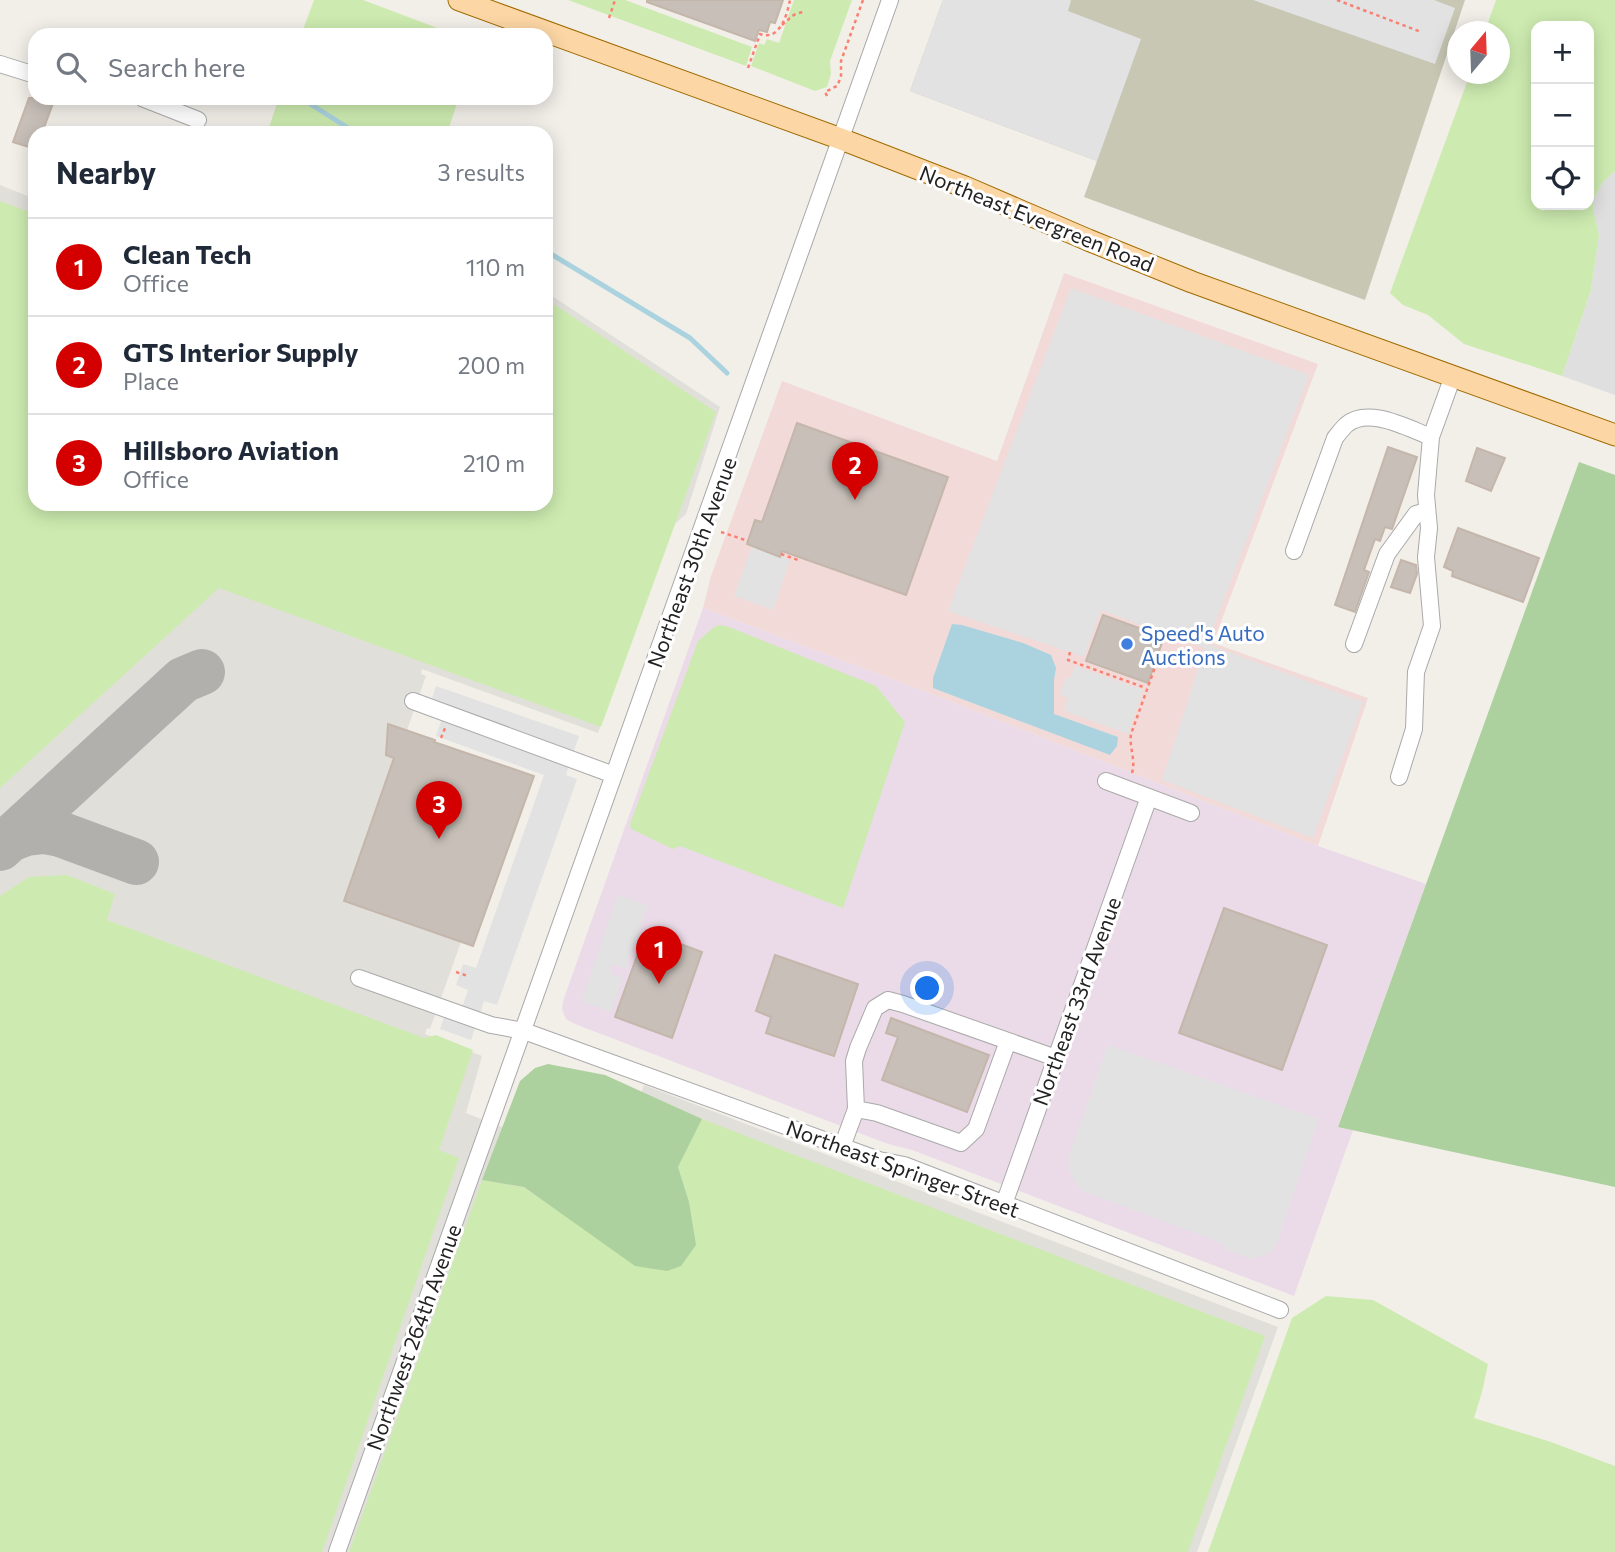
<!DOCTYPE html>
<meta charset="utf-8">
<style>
:root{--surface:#fff;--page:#f2f2f3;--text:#1f2937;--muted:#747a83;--line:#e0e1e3;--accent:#d40000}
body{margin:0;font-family:Commissioner,sans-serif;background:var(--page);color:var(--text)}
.controls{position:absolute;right:21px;top:21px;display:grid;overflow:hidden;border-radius:14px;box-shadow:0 4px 18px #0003}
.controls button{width:63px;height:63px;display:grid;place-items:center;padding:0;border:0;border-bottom:2px solid var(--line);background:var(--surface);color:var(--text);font:35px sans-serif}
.compass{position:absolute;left:1447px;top:21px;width:63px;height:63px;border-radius:50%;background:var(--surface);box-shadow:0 4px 18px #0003;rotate:19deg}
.you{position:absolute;left:928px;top:989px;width:24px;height:24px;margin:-18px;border:5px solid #fff;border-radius:50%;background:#1a73e8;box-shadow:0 0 0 10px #1a73e833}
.badge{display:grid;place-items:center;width:46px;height:46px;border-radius:50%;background:var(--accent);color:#fff;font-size:23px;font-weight:700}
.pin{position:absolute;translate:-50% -58px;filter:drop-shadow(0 2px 4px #0008)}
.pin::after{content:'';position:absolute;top:37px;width:24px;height:21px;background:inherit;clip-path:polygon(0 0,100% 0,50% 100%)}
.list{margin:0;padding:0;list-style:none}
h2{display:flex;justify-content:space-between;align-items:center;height:91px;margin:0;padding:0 28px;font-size:30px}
h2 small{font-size:23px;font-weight:400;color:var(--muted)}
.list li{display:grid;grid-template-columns:46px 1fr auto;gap:21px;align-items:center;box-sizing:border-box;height:98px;padding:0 28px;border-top:2px solid var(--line)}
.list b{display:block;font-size:26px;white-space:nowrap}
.list p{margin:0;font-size:23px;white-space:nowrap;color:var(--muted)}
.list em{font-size:23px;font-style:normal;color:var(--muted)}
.icon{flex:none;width:38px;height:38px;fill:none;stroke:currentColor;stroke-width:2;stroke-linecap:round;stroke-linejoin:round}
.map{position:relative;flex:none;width:1615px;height:1552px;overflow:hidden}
.search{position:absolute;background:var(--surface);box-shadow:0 4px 18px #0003;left:28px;top:28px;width:525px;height:77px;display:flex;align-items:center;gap:18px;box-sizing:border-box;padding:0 24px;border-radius:21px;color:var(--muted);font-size:26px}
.panel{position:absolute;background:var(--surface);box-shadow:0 4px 18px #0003;left:28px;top:126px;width:525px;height:385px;border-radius:21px}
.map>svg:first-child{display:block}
.residential{fill:#e0dfdf}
.commercial{fill:#f2dad9}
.industrial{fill:#ebdbe8}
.airport{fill:#e1dfda}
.construction{fill:#c7c7b4}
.grass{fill:#cdebb0;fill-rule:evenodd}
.forest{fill:#add19e}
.parking{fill:#e2e2e2}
.water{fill:#aad3df}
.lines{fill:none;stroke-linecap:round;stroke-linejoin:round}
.stream{stroke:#aad3df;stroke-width:5}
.taxiway{stroke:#b1b0ac;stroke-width:46}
.building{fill:#c7bfb8;stroke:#c4b6ab;stroke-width:2}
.minor-casing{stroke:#a9a9a9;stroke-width:18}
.major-casing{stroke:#a06b00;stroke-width:23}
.path{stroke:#fa8072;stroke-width:2.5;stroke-dasharray:3.5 3.5;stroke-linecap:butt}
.minor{stroke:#fff;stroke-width:16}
.major{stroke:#fcd6a4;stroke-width:21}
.shop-dot{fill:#3f7fe0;stroke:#fff;stroke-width:2.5}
.labels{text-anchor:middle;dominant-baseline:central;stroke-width:6;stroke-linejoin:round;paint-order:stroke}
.street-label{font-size:21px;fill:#222;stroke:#fff}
.shop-label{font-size:21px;fill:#366cbe;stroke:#fff;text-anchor:start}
</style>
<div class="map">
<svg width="1615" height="1552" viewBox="0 0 1615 1552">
<rect width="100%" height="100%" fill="#f2efe9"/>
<!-- residential -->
<path class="residential" d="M 1615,171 L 1615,395 L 1562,376 L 1591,290 L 1599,235 L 1593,209 L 1594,198 L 1603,182 Z"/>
<!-- commercial -->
<path class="commercial" d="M 1064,273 L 1318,364 L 1213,643 L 1368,698 L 1318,846 L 916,688 L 703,608 L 711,576 L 782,381 L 997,461 Z"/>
<!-- industrial -->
<path class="industrial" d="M 703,608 L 916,688 L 1318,846 L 1426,884 L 1338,1126 L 1353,1130 L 1294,1296 L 912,1150 L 888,1144 L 575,1024 L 566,1019 L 562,1009 L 563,1001 Z"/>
<!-- airport -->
<path class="airport" d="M 0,185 L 35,199 L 35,504 L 546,504 L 546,292 L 720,407 L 686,514 L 670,528 L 598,733 L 422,669 L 421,674 L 426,676 L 407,730 L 388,724 L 386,754 L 394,758 L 344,901 L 461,942 L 430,1029 L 427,1028 L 425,1034 L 482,1056 L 466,1113 L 504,1128 L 641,1094 L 644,1085 L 1278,1327 L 1197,1552 L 0,1552 Z"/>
<!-- construction -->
<path class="construction" d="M 943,0 L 1465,0 L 1365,300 L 1084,197 L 1097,161 L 910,91 Z"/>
<!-- grass -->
<path class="grass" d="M 314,0 L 363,0 L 456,35 L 301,35 Z
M 568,0 L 625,0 L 752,47 L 746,66 Z
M 794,0 L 852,0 L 830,61 L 831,74 L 827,87 L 815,91 L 751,66 L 759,43 L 764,45 L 767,39 L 779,43 Z
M 1496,0 L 1615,0 L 1615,171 L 1603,182 L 1594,198 L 1593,209 L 1599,235 L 1591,290 L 1562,376 L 1464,344 L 1428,315 L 1403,305 L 1390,293 L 1470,74 L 1500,74 L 1500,32 L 1485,31 ZM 1536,26 L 1589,26 L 1589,205 L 1536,205 Z
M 279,98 L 459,98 L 447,133 L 267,133 Z
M 0,201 L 35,214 L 35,504 L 546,504 L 546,299 L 716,412 L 601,727 L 219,588 L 0,788 Z
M 719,625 L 729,627 L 876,686 L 905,722 L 843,908 L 680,846 L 673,849 L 631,829 L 630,824 L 698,641 L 714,627 Z
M 67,875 L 115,894 L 107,920 L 424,1038 L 436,1035 L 473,1050 L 439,1150 L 459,1158 L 322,1552 L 0,1552 L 0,896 L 29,877 Z
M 702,1119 L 1265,1336 L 1188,1552 L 349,1552 L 482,1180 L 523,1187 L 570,1219 L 689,1202 L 678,1167 Z
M 1326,1296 L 1373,1300 L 1488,1364 L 1482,1392 L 1474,1418 L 1551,1442 L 1615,1466 L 1615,1552 L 1208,1552 L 1292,1318 Z"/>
<!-- forest -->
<path class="forest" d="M 1579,462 L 1615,475 L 1615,1187 L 1338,1127 Z
M 548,1064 L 605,1075 L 702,1119 L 678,1167 L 689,1202 L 696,1245 L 681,1266 L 667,1271 L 635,1266 L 524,1187 L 482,1180 L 520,1081 L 535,1068 Z"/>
<!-- parking -->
<path class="parking" d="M 943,0 L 1071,0 L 1068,11 L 1141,39 L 1097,161 L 910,91 Z
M 1253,0 L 1434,0 L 1455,8 L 1435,64 Z
M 1071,288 L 1309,375 L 1207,644 L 1363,702 L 1313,838 L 1162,780 L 1205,648 L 1101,610 L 1084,657 L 948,611 Z
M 752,546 L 790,560 L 773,610 L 734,596 Z
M 1075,666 L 1143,690 L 1128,734 L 1064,711 L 1068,698 L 1060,695 L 1066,677 L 1070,678 Z
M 436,686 L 579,736 L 566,775 L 577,779 L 497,1005 L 484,1001 L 471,1040 L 440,1029 L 445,1015 L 458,1019 L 468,990 L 456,985 L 463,964 L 476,968 L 544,775 L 436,736 L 447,704 L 432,698 Z
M 618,895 L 648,905 L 626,969 L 615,965 L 612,965 L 610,968 L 612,974 L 623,978 L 611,1012 L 581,1001 Z
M 1108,1045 L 1319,1119 L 1276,1245 L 1269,1254 L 1250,1259 L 1225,1249 L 1222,1243 L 1085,1192 L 1075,1183 L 1069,1169 L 1068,1158 Z"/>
<!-- water -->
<path class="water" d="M 952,624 L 962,625 L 1023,643 L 1051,655 L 1056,668 L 1054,680 L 1054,714 L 1118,737 L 1117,746 L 1110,755 L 933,688 L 933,678 Z"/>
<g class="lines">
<!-- stream -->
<path class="stream" d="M 301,98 L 356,133
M 546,251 L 690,338 L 727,373"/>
<!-- taxiway -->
<path class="taxiway" d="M 10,839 L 26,833 L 44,831 L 60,834 L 136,862
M 0,848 L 183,680 L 202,672"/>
</g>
<!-- building -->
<path class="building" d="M 647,0 L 783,0 L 775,23 L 770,22 L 767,32 L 759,30 L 755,41 L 647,2 Z
M 29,98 L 55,98 L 42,133 L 35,133 L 35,149 L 13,142 Z
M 797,423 L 948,477 L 906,595 L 782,551 L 780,557 L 747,544 L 755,520 L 762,522 Z
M 1388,447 L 1417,457 L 1392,529 L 1385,527 L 1380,541 L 1375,539 L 1364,570 L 1369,572 L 1355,612 L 1335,605 Z
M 1477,448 L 1505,458 L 1491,491 L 1466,481 Z
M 1458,528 L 1539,558 L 1523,602 L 1452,576 L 1453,571 L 1444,567 Z
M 1401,560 L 1416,565 L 1417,574 L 1410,593 L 1391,587 Z
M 1103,615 L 1164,637 L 1148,683 L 1086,661 Z
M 388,724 L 435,740 L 434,742 L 534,776 L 473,946 L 344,901 L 394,758 L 386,755 Z
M 1224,908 L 1327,945 L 1282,1070 L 1179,1033 Z
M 646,931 L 702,952 L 672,1038 L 615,1017 Z
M 775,955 L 858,984 L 834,1056 L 766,1033 L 771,1017 L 756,1011 Z
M 891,1018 L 989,1055 L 967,1112 L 882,1080 L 898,1037 L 886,1033 Z"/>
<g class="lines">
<!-- minor casing -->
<g class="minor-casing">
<path id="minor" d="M 0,64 L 35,75
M 142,98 L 198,120
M 1294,551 L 1335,438 C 1338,434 1342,429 1346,425 C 1368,406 1407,428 1431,437
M 1354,644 L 1387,554 L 1416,514 L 1427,511
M 413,701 L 614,775
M 1399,777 L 1414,729 L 1416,672 L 1432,626 L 1426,557 L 1429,528 L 1426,495 L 1431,437 L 1453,376
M 1106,781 L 1191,813
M 359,978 L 491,1025 L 524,1031 L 879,1160 L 904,1165 L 1280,1310
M 856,1109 L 877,1113 L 961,1143 L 976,1129 L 1008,1041
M 842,1147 L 856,1109 L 854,1061 L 858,1048 L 875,1008 L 888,1000 L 903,1004 L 1056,1058
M 1004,1204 L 1149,797
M 337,1552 L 890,0"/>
</g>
<!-- major casing -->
<g class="major-casing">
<path id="major" d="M 459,0 L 841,139 L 965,187 L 1088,240 L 1192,282 L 1615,435"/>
</g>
<!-- path -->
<path class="path" d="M 1337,0 L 1421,32
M 609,18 L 615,0
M 782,25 C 791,18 791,14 804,12
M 748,68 L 760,34 C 780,41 787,15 790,0
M 827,96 L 825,92 L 837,86 L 841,77 L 841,61 L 863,0
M 721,532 L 748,541
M 781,554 L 798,560
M 1070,652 L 1068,660 L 1146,688
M 441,738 L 445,728
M 1132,773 C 1136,760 1129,747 1131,734 L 1158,659
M 456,972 L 468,976"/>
<!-- minor -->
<use href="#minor" class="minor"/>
<!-- major -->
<use href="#major" class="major"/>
</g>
<!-- markers -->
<circle class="shop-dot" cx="1127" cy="644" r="7"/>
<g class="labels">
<!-- street labels -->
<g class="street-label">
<text transform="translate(1037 218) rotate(22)">Northeast Evergreen Road</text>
<text transform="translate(691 562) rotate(-70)">Northeast 30th Avenue</text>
<text transform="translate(1076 1001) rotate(-70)">Northeast 33rd Avenue</text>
<text transform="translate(903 1168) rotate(20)">Northeast Springer Street</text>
<text transform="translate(413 1337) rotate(-70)">Northwest 264th Avenue</text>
</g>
<!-- shop labels -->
<g class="shop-label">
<text x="1141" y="632">Speed's Auto<tspan x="1141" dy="24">Auctions</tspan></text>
</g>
</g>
</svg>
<div class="controls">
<button>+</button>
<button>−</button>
<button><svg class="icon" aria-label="locate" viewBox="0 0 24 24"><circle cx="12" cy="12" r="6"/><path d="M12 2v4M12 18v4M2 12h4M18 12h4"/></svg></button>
</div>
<svg class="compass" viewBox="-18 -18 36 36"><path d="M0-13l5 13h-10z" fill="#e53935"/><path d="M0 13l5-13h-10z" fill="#747a83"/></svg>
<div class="you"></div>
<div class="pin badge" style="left:659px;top:984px">1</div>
<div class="pin badge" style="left:855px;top:500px">2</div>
<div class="pin badge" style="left:439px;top:839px">3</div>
<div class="search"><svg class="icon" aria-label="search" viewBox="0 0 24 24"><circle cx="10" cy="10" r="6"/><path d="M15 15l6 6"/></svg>Search here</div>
<section class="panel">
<h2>Nearby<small>3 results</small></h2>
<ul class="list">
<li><span class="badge">1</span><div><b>Clean Tech</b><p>Office</p></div><em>110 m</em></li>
<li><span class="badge">2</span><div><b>GTS Interior Supply</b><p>Place</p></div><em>200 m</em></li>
<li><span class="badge">3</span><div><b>Hillsboro Aviation</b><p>Office</p></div><em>210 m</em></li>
</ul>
</section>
</div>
